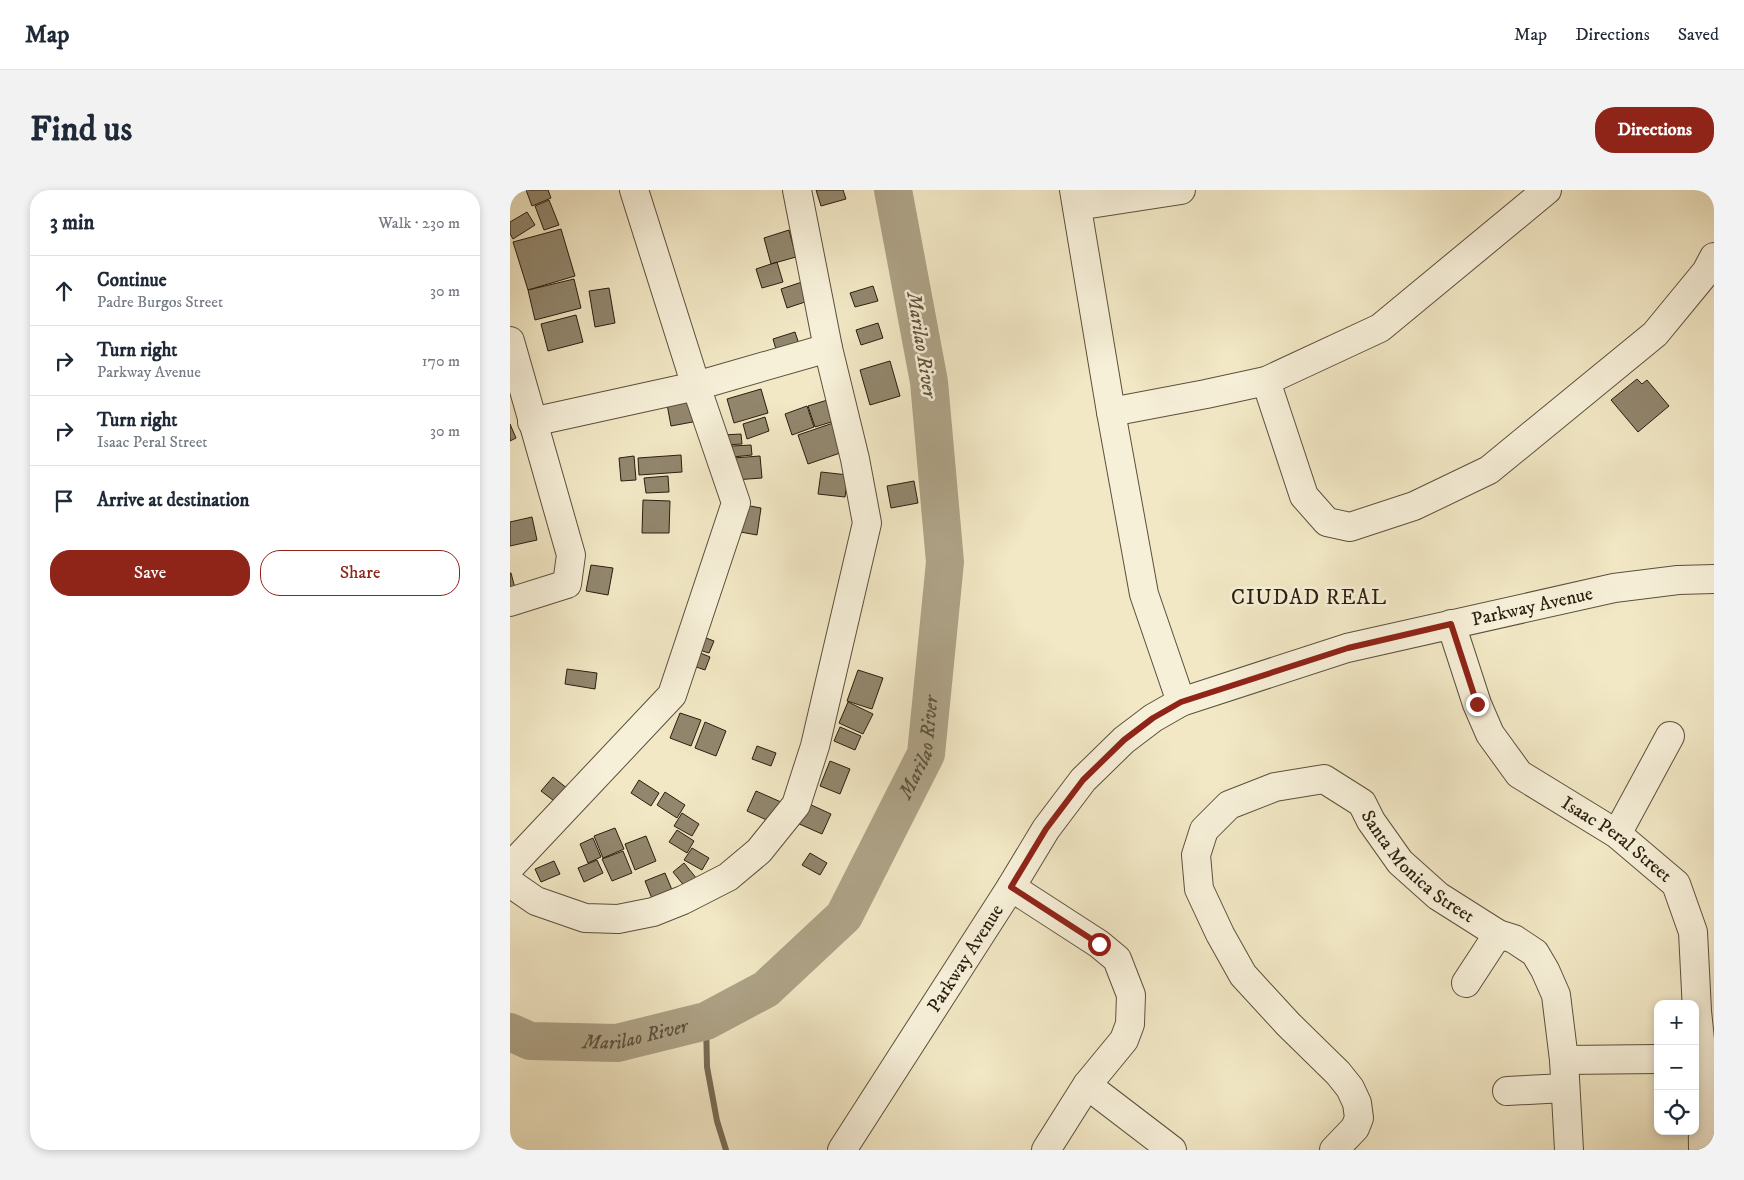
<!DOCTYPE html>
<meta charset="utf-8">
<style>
:root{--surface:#fff;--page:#f2f2f3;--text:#1f2937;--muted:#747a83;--line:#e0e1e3;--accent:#8f2418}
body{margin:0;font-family:"IM FELL DW Pica",serif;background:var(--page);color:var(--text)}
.controls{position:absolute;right:15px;bottom:15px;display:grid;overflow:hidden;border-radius:10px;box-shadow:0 2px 8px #0003}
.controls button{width:45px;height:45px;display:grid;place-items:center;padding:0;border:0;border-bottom:1px solid var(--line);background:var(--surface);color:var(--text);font:25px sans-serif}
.stop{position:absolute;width:15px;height:15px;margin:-11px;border:4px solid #8f2418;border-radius:50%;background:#fff}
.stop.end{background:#8f2418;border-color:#fff;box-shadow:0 1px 5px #0008}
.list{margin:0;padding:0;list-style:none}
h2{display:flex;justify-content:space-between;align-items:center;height:65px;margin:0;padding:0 20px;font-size:21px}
h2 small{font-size:16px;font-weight:400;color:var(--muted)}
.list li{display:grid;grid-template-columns:32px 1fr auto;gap:15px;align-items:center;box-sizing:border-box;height:70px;padding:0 20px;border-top:1px solid var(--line)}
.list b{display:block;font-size:19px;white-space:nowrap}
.list p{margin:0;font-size:16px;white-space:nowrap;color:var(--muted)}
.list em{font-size:16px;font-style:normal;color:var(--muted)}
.actions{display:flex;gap:10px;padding:15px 20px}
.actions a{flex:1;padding:11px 0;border:1px solid var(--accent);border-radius:20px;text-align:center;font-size:18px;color:var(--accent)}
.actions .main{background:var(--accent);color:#fff}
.icon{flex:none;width:28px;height:28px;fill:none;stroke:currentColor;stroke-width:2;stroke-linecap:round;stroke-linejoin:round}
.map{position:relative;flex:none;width:1204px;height:960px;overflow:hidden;border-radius:20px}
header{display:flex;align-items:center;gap:30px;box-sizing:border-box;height:70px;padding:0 25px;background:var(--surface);border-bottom:1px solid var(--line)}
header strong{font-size:24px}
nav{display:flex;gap:28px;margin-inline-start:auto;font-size:18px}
.intro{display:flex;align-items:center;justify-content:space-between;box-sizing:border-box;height:120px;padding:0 30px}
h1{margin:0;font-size:35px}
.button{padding:12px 22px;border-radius:20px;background:var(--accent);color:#fff;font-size:18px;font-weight:700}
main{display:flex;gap:30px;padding:0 30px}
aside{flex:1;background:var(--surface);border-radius:20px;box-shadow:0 2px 8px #0003}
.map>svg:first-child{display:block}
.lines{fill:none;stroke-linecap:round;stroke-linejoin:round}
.stream{stroke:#796e57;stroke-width:6}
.river{stroke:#aea387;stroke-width:38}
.building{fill:#92876e;stroke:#2a1e0f}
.minor-casing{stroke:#5c503c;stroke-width:30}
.minor{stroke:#f7f0d9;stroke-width:28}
.route{stroke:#8f2418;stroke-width:6}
.labels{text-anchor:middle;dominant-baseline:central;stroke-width:5;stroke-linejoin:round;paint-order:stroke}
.street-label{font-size:19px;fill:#2a1e0f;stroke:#f7f0d9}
.water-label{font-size:20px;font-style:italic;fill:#5f533f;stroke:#f7f0d9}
.quarter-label{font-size:21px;letter-spacing:1px;fill:#2a1e0f;stroke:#f7f0d9}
</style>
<header>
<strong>Map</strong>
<nav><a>Map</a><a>Directions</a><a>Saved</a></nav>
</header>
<div class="intro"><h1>Find us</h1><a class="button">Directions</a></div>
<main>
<aside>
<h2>3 min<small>Walk · 230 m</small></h2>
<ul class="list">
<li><svg class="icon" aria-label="ahead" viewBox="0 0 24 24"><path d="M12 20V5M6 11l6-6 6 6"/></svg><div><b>Continue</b><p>Padre Burgos Street</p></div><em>30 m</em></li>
<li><svg class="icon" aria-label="right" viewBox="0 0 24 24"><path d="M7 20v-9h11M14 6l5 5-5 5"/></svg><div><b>Turn right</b><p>Parkway Avenue</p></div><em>170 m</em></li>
<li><svg class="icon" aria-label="right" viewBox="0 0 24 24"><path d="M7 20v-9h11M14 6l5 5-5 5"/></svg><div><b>Turn right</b><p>Isaac Peral Street</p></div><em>30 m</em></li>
<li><svg class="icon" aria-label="arrive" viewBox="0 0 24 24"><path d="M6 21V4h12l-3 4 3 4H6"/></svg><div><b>Arrive at destination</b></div></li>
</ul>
<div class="actions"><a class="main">Save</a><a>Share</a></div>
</aside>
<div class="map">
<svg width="1204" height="960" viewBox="0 0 1204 960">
<rect width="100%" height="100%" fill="#f2e8c5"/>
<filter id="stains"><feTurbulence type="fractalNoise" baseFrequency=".004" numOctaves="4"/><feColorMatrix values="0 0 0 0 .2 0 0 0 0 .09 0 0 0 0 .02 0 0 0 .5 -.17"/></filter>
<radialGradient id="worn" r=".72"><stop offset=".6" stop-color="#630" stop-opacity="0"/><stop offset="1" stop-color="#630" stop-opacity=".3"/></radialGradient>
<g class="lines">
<!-- stream -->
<path class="stream" d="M 196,831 L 197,877 L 207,931 L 216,960"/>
<!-- river -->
<path class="river" id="s1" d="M 0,842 L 20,851 L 107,853 L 196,831 L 256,799 L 334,726 L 416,564 L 435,372 L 419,192 L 383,0"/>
</g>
<!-- building -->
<path class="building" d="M 16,0 L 38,0 L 41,8 L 22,16 Z
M 306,0 L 333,0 L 336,9 L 311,16 Z
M 39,10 L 49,35 L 34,40 L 25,16 Z
M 17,22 L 25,35 L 3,49 L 0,44 L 0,32 Z
M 51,39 L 65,86 L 18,100 L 3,52 Z
M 279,40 L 286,67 L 261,74 L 254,48 Z
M 267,72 L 273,92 L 252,98 L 246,79 Z
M 64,89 L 71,118 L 25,130 L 18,100 Z
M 292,92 L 298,111 L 277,118 L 271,99 Z
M 363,96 L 368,111 L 345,117 L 340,103 Z
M 99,98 L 105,133 L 85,137 L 79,101 Z
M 66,125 L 73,152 L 38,161 L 31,134 Z
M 368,133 L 373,148 L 351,155 L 346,140 Z
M 285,142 L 290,157 L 267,163 L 263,149 Z
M 380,171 L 390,206 L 360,215 L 350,180 Z
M 1127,189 L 1132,194 L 1137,190 L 1159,216 L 1128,242 L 1101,210 Z
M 251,199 L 258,223 L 224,233 L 217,209 Z
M 324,208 L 331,229 L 305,237 L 298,216 Z
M 184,210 L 188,231 L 161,236 L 157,214 Z
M 297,216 L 304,237 L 282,245 L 275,224 Z
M 255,227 L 259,241 L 237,249 L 233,234 Z
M 329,231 L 339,260 L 298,274 L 288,245 Z
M 0,234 L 6,248 L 0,251 Z
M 231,244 L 232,254 L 213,255 L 212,245 Z
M 241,255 L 242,265 L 223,267 L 222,256 Z
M 171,265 L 172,282 L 129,285 L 128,268 Z
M 124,266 L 126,290 L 111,291 L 109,268 Z
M 250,266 L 252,288 L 224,290 L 223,268 Z
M 311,282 L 338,285 L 335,307 L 308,304 Z
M 158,286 L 159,302 L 136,303 L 134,288 Z
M 404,291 L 408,313 L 381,318 L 377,296 Z
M 133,310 L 160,311 L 159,343 L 132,343 Z
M 229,314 L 251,318 L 247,345 L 225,341 Z
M 22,327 L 27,350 L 0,356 L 0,332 Z
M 81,375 L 103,378 L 98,405 L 76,401 Z
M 0,383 L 1,383 L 7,406 L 0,408 Z
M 188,445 L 204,451 L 199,463 L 183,458 Z
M 181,459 L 200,467 L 195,480 L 175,473 Z
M 57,479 L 87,483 L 85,499 L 55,494 Z
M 348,480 L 373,488 L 362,519 L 337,511 Z
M 338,512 L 363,524 L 353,544 L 329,533 Z
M 170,523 L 191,530 L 181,556 L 160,548 Z
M 195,532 L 216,541 L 206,566 L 185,558 Z
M 330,537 L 351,546 L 345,560 L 324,551 Z
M 247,556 L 266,563 L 261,576 L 242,569 Z
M 320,571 L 340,579 L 330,604 L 310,596 Z
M 43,587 L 63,603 L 52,617 L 31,601 Z
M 129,590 L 149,603 L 141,616 L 121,603 Z
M 246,601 L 271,612 L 261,632 L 237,621 Z
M 155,602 L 175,615 L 167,628 L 147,615 Z
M 297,613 L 321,624 L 312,644 L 287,633 Z
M 172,623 L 189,634 L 182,646 L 164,636 Z
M 105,638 L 114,659 L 93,668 L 84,646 Z
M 167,640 L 184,651 L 177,663 L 159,652 Z
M 136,646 L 146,671 L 125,680 L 115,654 Z
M 83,648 L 91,667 L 78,673 L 70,654 Z
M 182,658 L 199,668 L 192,680 L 174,670 Z
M 113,661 L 122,683 L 102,691 L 92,669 Z
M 300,663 L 317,673 L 310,685 L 292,675 Z
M 87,670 L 93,683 L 74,692 L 68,678 Z
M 44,671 L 50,684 L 31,692 L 25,679 Z
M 174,673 L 187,689 L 176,698 L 163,682 Z
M 155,683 L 165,707 L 145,716 L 135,691 Z"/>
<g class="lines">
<!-- minor casing -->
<g class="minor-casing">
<g id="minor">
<path d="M 564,0 L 601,222 L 634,404 L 671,512"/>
<path d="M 567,16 L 671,0"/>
<path d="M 0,151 L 61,365 L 57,394 L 0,412"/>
<path d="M 756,191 L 794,306 L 817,332 L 840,337 L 904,316 L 979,280 L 1145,144 L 1196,82 L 1204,67"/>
<path d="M 601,222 L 696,204 L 756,191 L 870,138 L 1037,0"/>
<path d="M 22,232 L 186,196 L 318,158"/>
<path id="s2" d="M 941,434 L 967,514 L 980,544 L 1009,584 L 1107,644 L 1166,694 L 1183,742 L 1187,821 L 1192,869 L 1193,960"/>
<path d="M 1107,644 L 1160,546"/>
<path d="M 0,677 L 162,505 L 226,313 L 186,196 L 124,0"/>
<path d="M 0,693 L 26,711 L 75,728 L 108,729 L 143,722 L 173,710 L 218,687 L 249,661 L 286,615 L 305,556 L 357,333 L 345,269 L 318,158 L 287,0"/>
<path d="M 501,697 L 589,754 L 607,769 L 621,805 L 620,834 L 614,850 L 577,895 L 536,960"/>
<path d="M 956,793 L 988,744"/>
<path d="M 1054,870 L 1148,869"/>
<path d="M 577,895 L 662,960"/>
<path d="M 997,901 L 1055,898"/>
<path id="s3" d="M 332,960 L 501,697 L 536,639 L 573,590 L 614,550 L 643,528 L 671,512 L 837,458 L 1104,398 L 1168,390 L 1204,389"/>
<path id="s4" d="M 824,960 L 845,938 L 849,928 L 847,913 L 840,898 L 828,883 L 778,834 L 733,785 L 710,744 L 689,699 L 686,665 L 694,640 L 719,615 L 765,597 L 814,589 L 852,613 L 861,631 L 890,672 L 928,706 L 988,744 L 1004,749 L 1025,763 L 1035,780 L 1046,805 L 1054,870 L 1059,960"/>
</g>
</g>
<!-- minor -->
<use href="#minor" class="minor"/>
</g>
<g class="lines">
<!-- route -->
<path class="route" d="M 589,754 L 501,697 L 536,639 L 573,590 L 614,550 L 643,528 L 671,512 L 838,458 L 941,434 L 967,514"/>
</g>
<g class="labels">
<!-- street labels -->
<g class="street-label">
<text stroke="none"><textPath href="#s3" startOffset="932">Parkway Avenue</textPath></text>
<text stroke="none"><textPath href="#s2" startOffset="284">Isaac Peral Street</textPath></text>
<text stroke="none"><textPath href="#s4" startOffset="651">Santa Monica Street</textPath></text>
<text stroke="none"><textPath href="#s3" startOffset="228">Parkway Avenue</textPath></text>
</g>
<!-- water labels -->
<g class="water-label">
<text transform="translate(411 155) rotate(81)">Marilao River</text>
<text stroke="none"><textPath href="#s1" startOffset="562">Marilao River</textPath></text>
<text stroke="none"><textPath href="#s1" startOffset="128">Marilao River</textPath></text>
</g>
<!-- quarter labels -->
<g class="quarter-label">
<text x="799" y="408">CIUDAD REAL</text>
</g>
</g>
<rect width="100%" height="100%" filter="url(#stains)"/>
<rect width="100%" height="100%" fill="url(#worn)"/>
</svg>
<div class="controls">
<button>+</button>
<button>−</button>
<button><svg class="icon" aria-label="locate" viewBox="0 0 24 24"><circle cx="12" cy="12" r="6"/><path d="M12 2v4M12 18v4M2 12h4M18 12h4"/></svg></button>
</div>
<div class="stop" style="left:589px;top:754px"></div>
<div class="stop end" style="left:967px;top:514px"></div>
</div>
</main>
